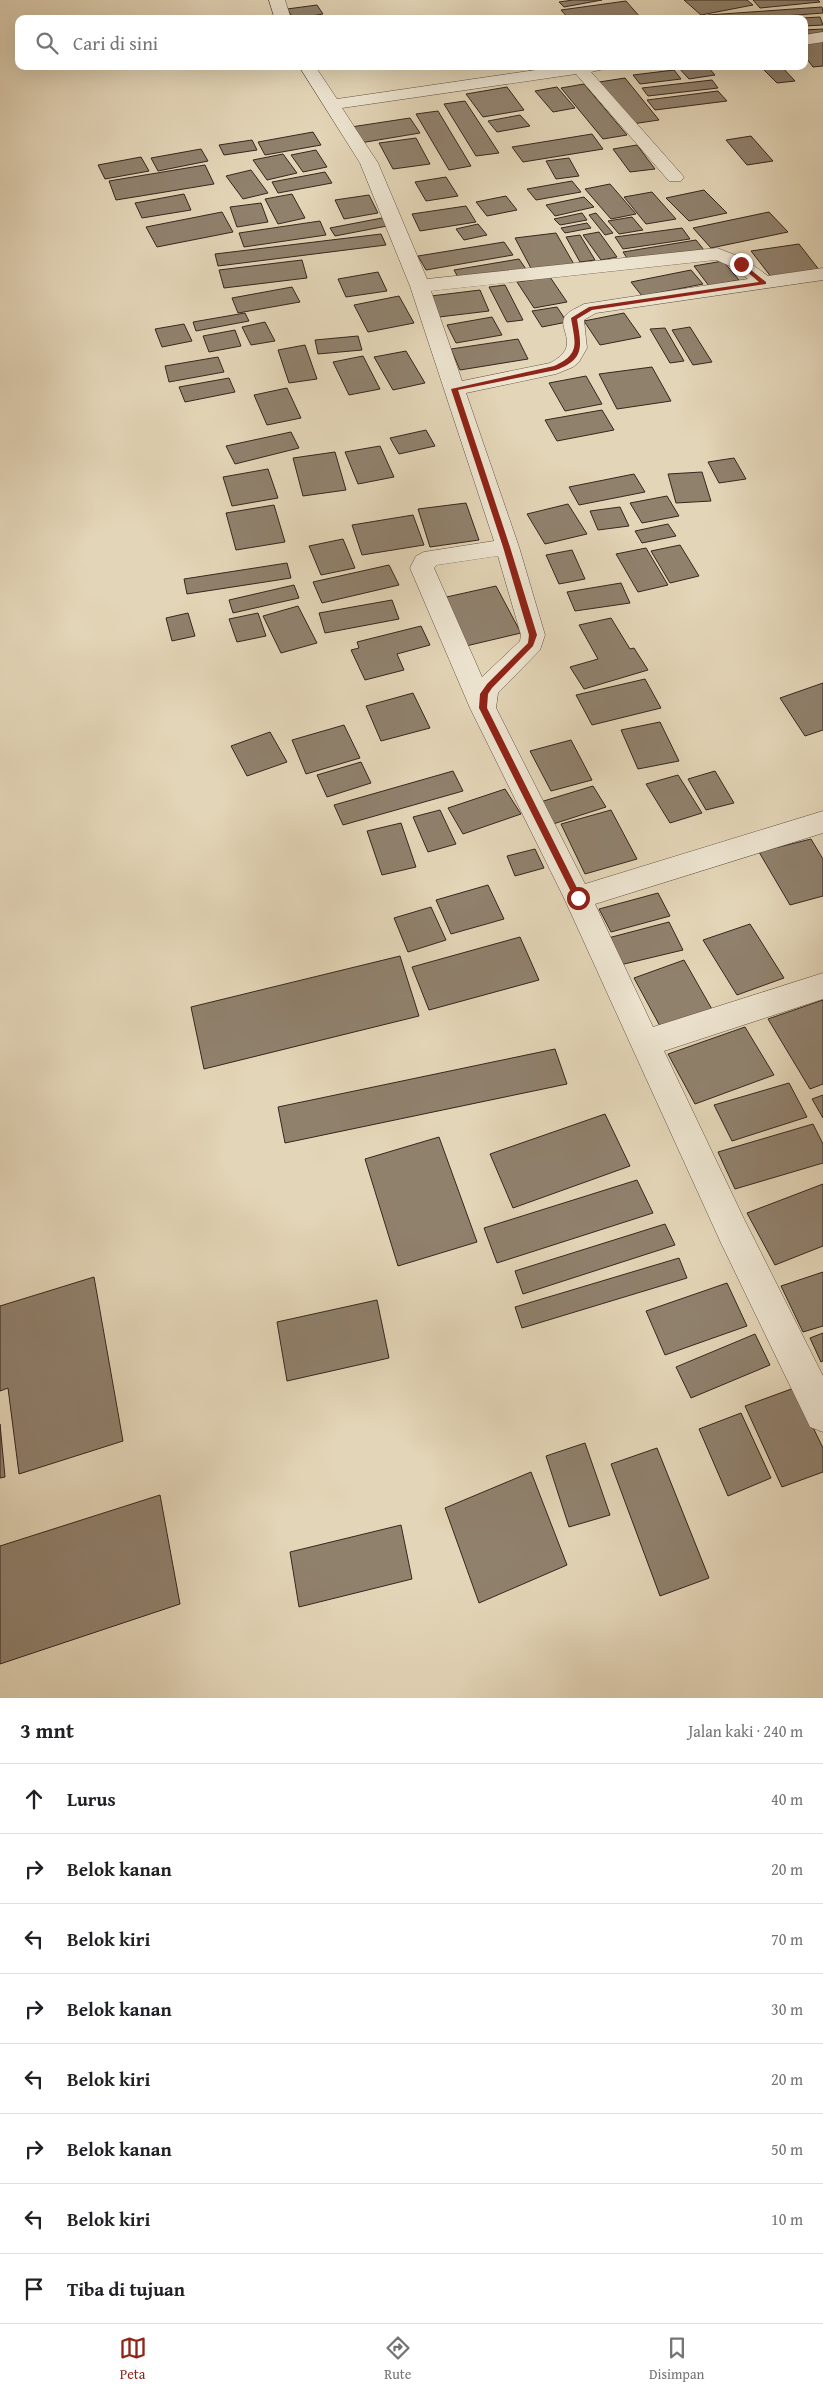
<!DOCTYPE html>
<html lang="id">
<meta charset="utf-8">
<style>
:root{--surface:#fff;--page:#f2f2f2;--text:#202124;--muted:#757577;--line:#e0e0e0;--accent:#8f2418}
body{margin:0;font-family:"Gentium Book Plus",serif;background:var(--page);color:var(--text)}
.stop{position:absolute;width:15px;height:15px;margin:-11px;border:4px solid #8f2418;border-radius:50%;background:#fff}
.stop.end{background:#8f2418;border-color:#fff;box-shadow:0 1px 5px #0008}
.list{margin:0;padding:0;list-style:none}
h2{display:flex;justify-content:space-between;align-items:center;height:65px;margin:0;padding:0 20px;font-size:21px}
h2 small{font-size:16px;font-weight:400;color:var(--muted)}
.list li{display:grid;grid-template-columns:32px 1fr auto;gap:15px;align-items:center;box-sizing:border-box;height:70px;padding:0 20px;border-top:1px solid var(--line)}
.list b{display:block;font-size:19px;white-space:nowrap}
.list em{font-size:16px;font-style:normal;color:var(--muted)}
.icon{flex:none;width:28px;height:28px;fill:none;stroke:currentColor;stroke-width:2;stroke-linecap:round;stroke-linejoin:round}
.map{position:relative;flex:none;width:823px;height:1698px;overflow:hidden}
.search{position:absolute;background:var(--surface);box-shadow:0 5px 20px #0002;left:15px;right:15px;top:15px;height:55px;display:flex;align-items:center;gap:12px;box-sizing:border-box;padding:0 18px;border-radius:10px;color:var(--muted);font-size:19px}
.sheet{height:625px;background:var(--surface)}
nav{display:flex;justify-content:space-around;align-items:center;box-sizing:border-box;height:70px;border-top:1px solid var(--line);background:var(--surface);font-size:14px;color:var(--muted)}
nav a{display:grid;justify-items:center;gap:2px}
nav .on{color:var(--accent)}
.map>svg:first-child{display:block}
.building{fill:#90816d;stroke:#36271d}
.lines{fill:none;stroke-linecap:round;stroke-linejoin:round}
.street-casing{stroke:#615244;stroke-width:1}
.street{fill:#ede4d0;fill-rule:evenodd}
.route{fill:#8f2418}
</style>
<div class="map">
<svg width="823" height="1698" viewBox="0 0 823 1698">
<rect width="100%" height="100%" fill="#e3d5b7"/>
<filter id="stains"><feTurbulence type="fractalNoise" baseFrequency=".004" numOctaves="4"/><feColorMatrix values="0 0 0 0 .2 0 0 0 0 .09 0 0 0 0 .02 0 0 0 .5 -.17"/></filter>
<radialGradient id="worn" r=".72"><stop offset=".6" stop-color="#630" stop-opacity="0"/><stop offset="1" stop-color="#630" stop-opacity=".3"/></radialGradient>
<!-- building -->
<path class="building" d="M 573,0 L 602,0 L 564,7 L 559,2 Z
M 684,0 L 747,0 L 753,5 L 701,15 Z
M 753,0 L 818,0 L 820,2 L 760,8 Z
M 626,1 L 640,17 L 569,19 L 561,10 Z
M 317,5 L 323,14 L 294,19 L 287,9 Z
M 822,7 L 823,13 L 745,19 L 710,19 L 708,15 Z
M 820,17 L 823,25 L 804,26 L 804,19 L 785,19 Z
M 823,29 L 823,34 L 804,35 L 804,30 Z
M 823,40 L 823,66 L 813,67 L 804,55 L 804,41 Z
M 527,66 L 560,66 L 562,68 L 531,72 Z
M 677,66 L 707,66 L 715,75 L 689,79 Z
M 760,66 L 781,66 L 795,81 L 777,83 Z
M 674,70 L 681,79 L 640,84 L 633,75 Z
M 625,78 L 659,120 L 632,124 L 599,82 Z
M 712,80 L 718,88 L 648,96 L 642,88 Z
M 584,84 L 627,135 L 603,139 L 561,88 Z
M 507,87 L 524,110 L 483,117 L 466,94 Z
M 557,87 L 575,108 L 553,112 L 535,91 Z
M 718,91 L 727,101 L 655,110 L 647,100 Z
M 465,101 L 499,153 L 476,156 L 444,104 Z
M 438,111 L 471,166 L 449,170 L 416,114 Z
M 520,115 L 530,126 L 497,132 L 488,121 Z
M 410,118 L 420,133 L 360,143 L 351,127 Z
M 313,132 L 321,145 L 265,155 L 258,142 Z
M 592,134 L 603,149 L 523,162 L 512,147 Z
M 751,136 L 773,161 L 747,165 L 726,140 Z
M 416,138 L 430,164 L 393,169 L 379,143 Z
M 252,140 L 257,150 L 224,155 L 219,145 Z
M 637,145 L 655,169 L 630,172 L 613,149 Z
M 201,149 L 208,161 L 158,171 L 151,158 Z
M 316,150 L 327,167 L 303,172 L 291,155 Z
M 283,154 L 297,173 L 267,180 L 253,160 Z
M 141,157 L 149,171 L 105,179 L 98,165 Z
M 569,158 L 579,176 L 556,179 L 546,161 Z
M 205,165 L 214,184 L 116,200 L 109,181 Z
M 251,170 L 268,193 L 243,199 L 226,176 Z
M 325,172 L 332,183 L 278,193 L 272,182 Z
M 446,177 L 458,196 L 426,201 L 415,182 Z
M 572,181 L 581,192 L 536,200 L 527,189 Z
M 610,184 L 636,214 L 611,219 L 585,189 Z
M 704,190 L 727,213 L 689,221 L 666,198 Z
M 652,192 L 676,219 L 646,224 L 624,197 Z
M 184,194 L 191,210 L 142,218 L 135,203 Z
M 292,194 L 305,218 L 278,224 L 265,199 Z
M 369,195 L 378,213 L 344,219 L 335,200 Z
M 506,196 L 517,210 L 487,216 L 476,202 Z
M 584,197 L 594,207 L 555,216 L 546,205 Z
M 261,203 L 268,222 L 237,227 L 230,207 Z
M 466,206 L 476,222 L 420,231 L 412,214 Z
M 222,212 L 233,232 L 157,247 L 146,227 Z
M 769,212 L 788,232 L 711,248 L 693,228 Z
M 582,213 L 587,220 L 560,225 L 554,219 Z
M 596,213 L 613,233 L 605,235 L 589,215 Z
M 632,217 L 643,230 L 619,234 L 608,221 Z
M 382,218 L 387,226 L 335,236 L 330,228 Z
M 320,221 L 326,235 L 244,247 L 239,233 Z
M 587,223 L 591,228 L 565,233 L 561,228 Z
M 478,224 L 487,235 L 464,240 L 456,229 Z
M 682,228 L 690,239 L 623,249 L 615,237 Z
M 599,232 L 617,257 L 601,260 L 583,235 Z
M 556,233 L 575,266 L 533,272 L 515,238 Z
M 381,234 L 386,245 L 218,266 L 215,254 Z
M 580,235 L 595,260 L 580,262 L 566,237 Z
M 696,240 L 704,250 L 629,261 L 623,252 Z
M 504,242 L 513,255 L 426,270 L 418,256 Z
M 799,244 L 820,271 L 772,278 L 751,251 Z
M 519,259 L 526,269 L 460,281 L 454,270 Z
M 302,260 L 307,278 L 224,288 L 219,270 Z
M 723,261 L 739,280 L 709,286 L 694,266 Z
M 691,270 L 703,284 L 642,296 L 631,282 Z
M 378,272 L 387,291 L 346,297 L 338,279 Z
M 550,277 L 567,302 L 534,308 L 517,282 Z
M 505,285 L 523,320 L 507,322 L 489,287 Z
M 292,287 L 300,302 L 238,313 L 232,298 Z
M 480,290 L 489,311 L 439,317 L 431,296 Z
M 399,296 L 414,323 L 368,332 L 354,305 Z
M 557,307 L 567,322 L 542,327 L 532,311 Z
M 245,313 L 249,321 L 196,331 L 193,322 Z
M 624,313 L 641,337 L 600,345 L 584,321 Z
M 492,317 L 502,335 L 456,343 L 447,325 Z
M 265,322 L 275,341 L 251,345 L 242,327 Z
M 184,324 L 192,341 L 162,347 L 155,329 Z
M 690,327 L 712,362 L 693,365 L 672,330 Z
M 665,328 L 684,361 L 670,363 L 650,329 Z
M 235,330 L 241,346 L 209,352 L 203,336 Z
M 358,336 L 362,350 L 318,354 L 315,340 Z
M 518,339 L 528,359 L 460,370 L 451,349 Z
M 305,345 L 317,379 L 289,383 L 278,350 Z
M 406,351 L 425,383 L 393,390 L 374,357 Z
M 363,356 L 380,389 L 349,395 L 333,362 Z
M 218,357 L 224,372 L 169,382 L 165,366 Z
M 652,367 L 671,401 L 617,409 L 599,374 Z
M 586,376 L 602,404 L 565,411 L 549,383 Z
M 229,378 L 235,392 L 185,402 L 179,387 Z
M 287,388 L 301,418 L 267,425 L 254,395 Z
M 602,410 L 614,430 L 557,441 L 545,420 Z
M 426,430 L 435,446 L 399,454 L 390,438 Z
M 291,432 L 299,448 L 235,464 L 226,446 Z
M 380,446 L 394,477 L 358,484 L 345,452 Z
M 335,452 L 346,490 L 303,496 L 293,458 Z
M 734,458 L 746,479 L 719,483 L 708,462 Z
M 268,469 L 278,498 L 232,506 L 223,477 Z
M 702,472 L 711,501 L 676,503 L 668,474 Z
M 634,474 L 645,492 L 579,505 L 569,487 Z
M 667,496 L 679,516 L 642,523 L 630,503 Z
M 466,503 L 479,540 L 430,547 L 418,509 Z
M 568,504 L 587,534 L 545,544 L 527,514 Z
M 274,505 L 285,542 L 236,550 L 226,513 Z
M 620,507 L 629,526 L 598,530 L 590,511 Z
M 413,515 L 424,545 L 362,555 L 352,525 Z
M 668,524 L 676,536 L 642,543 L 635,531 Z
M 343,539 L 355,568 L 321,575 L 309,546 Z
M 680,545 L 699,576 L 670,583 L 651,551 Z
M 646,548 L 668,585 L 638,592 L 616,554 Z
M 572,550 L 585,579 L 559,584 L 546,555 Z
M 287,563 L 291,578 L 187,594 L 184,579 Z
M 389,565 L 399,585 L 322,603 L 313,582 Z
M 621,583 L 630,603 L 575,611 L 567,592 Z
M 294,585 L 299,598 L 233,613 L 229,600 Z
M 496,586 L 521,633 L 466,646 L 442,598 Z
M 392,600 L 399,619 L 325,633 L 319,613 Z
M 298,606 L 317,643 L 281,653 L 263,616 Z
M 188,613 L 195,636 L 172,641 L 166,618 Z
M 258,613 L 266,636 L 237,642 L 229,619 Z
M 611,618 L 630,649 L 634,648 L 648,670 L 584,689 L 570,667 L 598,659 L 579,625 Z
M 421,626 L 430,645 L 397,654 L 404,670 L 365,680 L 351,650 L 359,648 L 357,642 Z
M 645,679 L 661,708 L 592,725 L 576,695 Z
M 823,683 L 823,730 L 805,736 L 780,698 Z
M 413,693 L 430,728 L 381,741 L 366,706 Z
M 660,722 L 679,761 L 638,769 L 621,730 Z
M 344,725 L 360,758 L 306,774 L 292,740 Z
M 270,732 L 287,762 L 247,776 L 231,746 Z
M 571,740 L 592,780 L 551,791 L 530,751 Z
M 361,762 L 371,783 L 327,797 L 317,775 Z
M 453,771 L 463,791 L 343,825 L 334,805 Z
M 715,771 L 734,803 L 706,810 L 688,779 Z
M 678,775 L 702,813 L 670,823 L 646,784 Z
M 593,786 L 606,807 L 550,825 L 537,803 Z
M 505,789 L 521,814 L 463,834 L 448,808 Z
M 440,810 L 456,844 L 428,852 L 413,817 Z
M 611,810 L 637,859 L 585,874 L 561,824 Z
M 401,823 L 416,867 L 382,875 L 367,831 Z
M 811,839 L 823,859 L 823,896 L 790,905 L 759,852 Z
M 535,849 L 544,868 L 515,876 L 507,856 Z
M 488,885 L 504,919 L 451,934 L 436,900 Z
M 658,893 L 670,916 L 611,932 L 599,909 Z
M 431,907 L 446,940 L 408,952 L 394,918 Z
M 669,922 L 683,950 L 620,965 L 608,938 Z
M 750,924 L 784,978 L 737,995 L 703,940 Z
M 520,937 L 539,980 L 429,1010 L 412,967 Z
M 400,956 L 419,1016 L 204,1069 L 191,1007 Z
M 684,960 L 713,1011 L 661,1028 L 634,978 Z
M 823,1000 L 823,1084 L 810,1089 L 768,1019 Z
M 745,1027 L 774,1075 L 695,1104 L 668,1054 Z
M 555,1049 L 567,1084 L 285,1143 L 278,1107 Z
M 789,1083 L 807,1117 L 732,1141 L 714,1105 Z
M 823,1095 L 823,1118 L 812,1099 Z
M 605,1114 L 630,1166 L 513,1208 L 490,1154 Z
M 813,1124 L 823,1144 L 823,1163 L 735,1189 L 718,1152 Z
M 439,1137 L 477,1242 L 398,1266 L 365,1159 Z
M 637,1180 L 653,1213 L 497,1263 L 484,1228 Z
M 823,1184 L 823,1246 L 775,1265 L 747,1213 Z
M 665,1224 L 675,1245 L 523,1294 L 515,1271 Z
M 679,1258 L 687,1278 L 522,1328 L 515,1307 Z
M 823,1272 L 823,1326 L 803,1332 L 781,1286 Z
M 94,1277 L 123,1441 L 19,1474 L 8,1388 L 0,1391 L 0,1306 Z
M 727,1283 L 747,1326 L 665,1355 L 646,1311 Z
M 377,1300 L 389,1358 L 287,1381 L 277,1322 Z
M 823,1333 L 823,1361 L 821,1362 L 810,1338 Z
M 755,1334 L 770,1365 L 691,1398 L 676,1367 Z
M 794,1388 L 823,1448 L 823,1472 L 782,1487 L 745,1406 Z
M 741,1413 L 771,1478 L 728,1496 L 699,1429 Z
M 0,1424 L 5,1477 L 0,1478 Z
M 585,1443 L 610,1515 L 569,1527 L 546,1456 Z
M 657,1448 L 709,1578 L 660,1596 L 611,1464 Z
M 531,1472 L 567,1565 L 479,1603 L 445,1508 Z
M 160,1495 L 180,1604 L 0,1664 L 0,1546 Z
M 401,1525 L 412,1579 L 299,1607 L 290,1552 Z"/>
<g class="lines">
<!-- street casing -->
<g class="street-casing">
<path id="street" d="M 269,0 L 285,0 L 291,19 L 275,19 Z
M 823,32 L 823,42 L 804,45 L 804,35 Z
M 299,66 L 315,66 L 337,99 L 563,66 L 606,66 L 604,69 L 591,72 L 684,177 L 681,181 L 669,181 L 576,74 L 342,108 L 378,163 L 427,279 L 717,248 L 743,258 L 768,276 L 823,268 L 823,280 L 596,313 L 584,320 L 587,348 L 579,362 L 573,367 L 556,374 L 466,393 L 519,547 L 545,635 L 540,650 L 498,693 L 496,708 L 585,884 L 823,811 L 823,833 L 595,904 L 653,1027 L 823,973 L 823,999 L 664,1051 L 745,1221 L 823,1376 L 823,1432 L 810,1427 L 721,1243 L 564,898 L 470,708 L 410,568 L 416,556 L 424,552 L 494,541 L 410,286 L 360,163 ZM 716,260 L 730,266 L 748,279 L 584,304 C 579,307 571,310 567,314 C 553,327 585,345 550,363 L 462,381 L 431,291 ZM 498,556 L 521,635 L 520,641 L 482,677 L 434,568 L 437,565 Z"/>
</g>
<!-- street -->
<use href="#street" class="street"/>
</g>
<!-- route -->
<path class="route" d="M 741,262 L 766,282 L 766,284 L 592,310 L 577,319 C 581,345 586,359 556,370 L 458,390 L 510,547 L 537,635 L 533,646 L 492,688 L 488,694 L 487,708 L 582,898 L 578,901 L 575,900 L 479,708 L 480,694 L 487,684 L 528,643 L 529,635 L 503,547 L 451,389 L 554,366 C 581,354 575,343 571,318 L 589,307 L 759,282 L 739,265 Z"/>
<rect width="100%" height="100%" filter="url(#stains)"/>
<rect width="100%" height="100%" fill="url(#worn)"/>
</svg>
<div class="stop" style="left:578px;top:898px"></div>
<div class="stop end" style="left:741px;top:264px"></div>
<div class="search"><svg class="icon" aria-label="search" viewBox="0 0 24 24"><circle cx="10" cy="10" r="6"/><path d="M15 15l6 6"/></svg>Cari di sini</div>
</div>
<section class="sheet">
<h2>3 mnt<small>Jalan kaki · 240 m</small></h2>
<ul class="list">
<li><svg class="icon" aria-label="ahead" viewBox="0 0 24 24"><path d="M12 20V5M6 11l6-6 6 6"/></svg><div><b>Lurus</b></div><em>40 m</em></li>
<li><svg class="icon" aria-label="right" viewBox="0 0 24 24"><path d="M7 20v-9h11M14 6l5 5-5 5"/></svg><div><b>Belok kanan</b></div><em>20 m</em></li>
<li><svg class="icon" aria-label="left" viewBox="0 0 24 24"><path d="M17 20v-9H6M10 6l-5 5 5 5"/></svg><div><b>Belok kiri</b></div><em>70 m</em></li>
<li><svg class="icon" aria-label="right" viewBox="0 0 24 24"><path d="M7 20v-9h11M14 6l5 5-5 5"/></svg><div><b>Belok kanan</b></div><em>30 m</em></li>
<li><svg class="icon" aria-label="left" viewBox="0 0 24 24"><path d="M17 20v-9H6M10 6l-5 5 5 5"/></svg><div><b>Belok kiri</b></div><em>20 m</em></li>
<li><svg class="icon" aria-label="right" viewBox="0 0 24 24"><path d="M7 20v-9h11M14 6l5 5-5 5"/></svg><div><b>Belok kanan</b></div><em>50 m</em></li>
<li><svg class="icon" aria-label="left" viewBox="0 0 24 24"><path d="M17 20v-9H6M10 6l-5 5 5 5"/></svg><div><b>Belok kiri</b></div><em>10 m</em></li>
<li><svg class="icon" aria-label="arrive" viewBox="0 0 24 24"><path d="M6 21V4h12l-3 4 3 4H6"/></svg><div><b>Tiba di tujuan</b></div></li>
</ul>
</section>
<nav>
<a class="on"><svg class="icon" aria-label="map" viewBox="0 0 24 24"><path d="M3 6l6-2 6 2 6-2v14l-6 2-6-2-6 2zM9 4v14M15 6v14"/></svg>Peta</a>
<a><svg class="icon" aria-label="directions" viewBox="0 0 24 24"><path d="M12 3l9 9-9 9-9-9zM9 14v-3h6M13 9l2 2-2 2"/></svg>Rute</a>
<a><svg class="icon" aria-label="saved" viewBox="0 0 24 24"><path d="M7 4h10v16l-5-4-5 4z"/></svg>Disimpan</a>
</nav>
